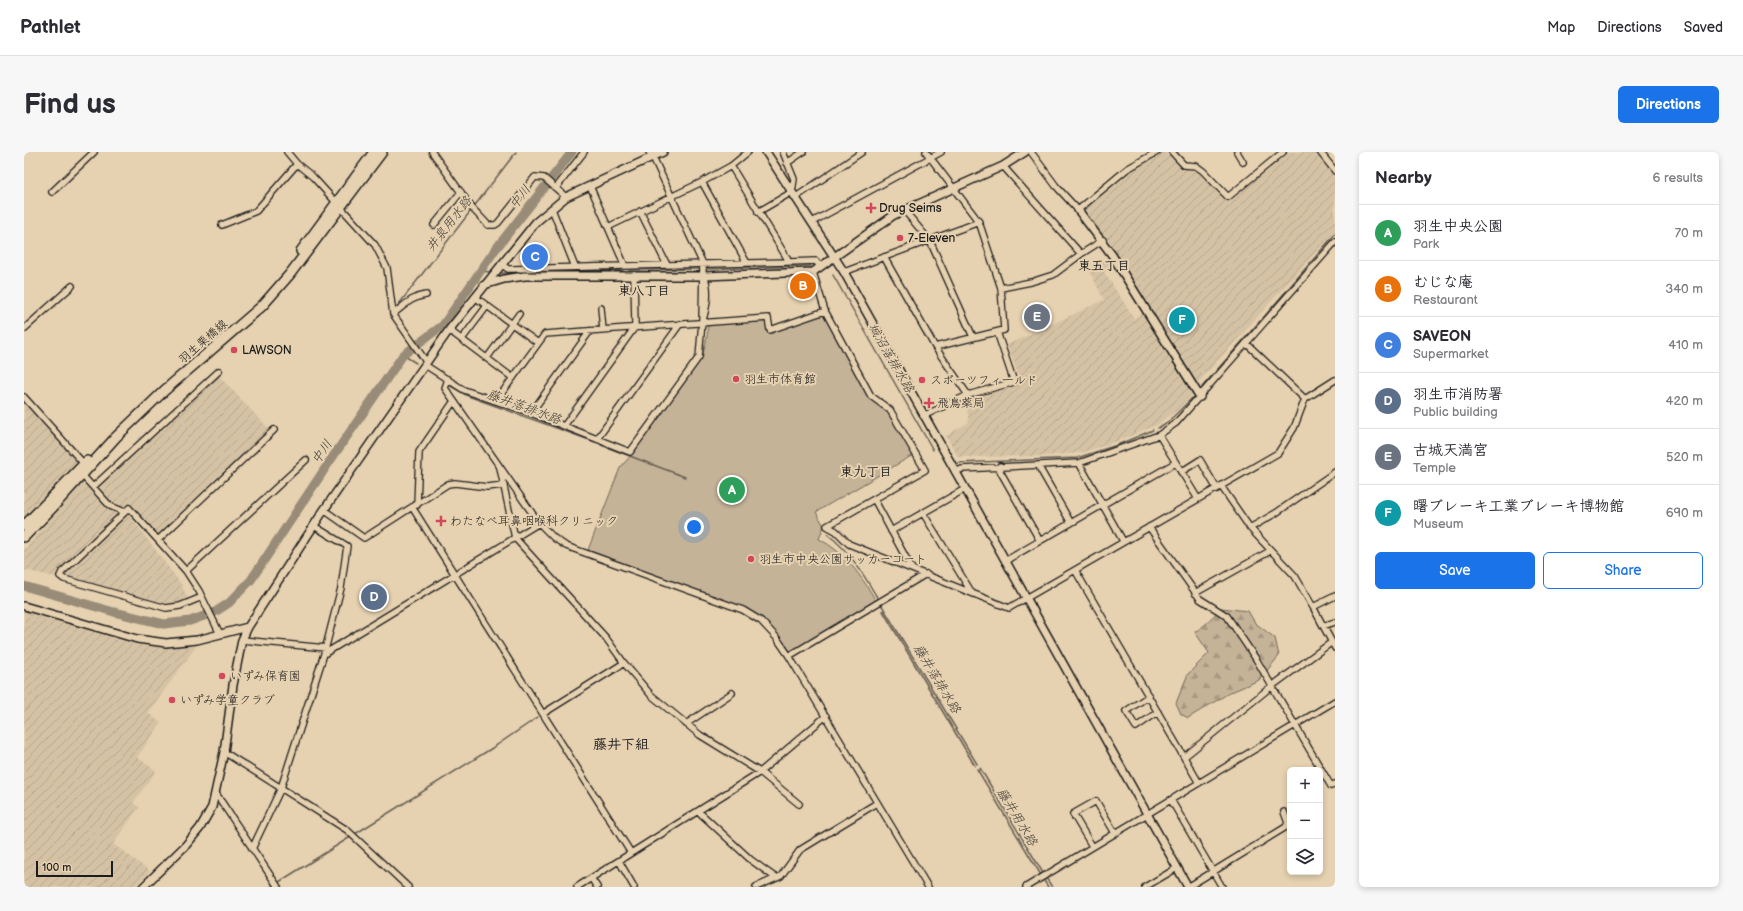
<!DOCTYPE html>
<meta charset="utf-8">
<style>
:root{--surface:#fff;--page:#f7f7f7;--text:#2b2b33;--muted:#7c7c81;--line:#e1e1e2;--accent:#1a73e8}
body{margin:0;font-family:"Balsamiq Sans","Klee One",sans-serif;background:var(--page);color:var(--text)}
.controls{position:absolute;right:12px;bottom:12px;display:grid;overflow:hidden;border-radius:6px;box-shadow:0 2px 6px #0003}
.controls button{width:36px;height:36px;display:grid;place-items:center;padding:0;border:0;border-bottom:1px solid var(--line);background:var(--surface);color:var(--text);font:20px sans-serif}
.scale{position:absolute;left:12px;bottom:10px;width:77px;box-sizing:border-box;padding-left:4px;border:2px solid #1c1c1c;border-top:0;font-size:11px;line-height:14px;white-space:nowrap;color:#1c1c1c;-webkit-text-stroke:3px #e6d1b0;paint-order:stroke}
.you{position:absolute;left:670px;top:375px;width:14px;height:14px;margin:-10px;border:3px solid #fff;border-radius:50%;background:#1a73e8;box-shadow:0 0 0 6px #1a73e833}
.badge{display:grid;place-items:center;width:26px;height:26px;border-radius:50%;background:var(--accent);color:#fff;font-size:13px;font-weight:700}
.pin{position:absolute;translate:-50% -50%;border:2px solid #fff;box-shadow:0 1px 4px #0006}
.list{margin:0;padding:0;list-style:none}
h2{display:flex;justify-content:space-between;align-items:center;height:52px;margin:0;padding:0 16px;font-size:17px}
h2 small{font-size:13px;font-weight:400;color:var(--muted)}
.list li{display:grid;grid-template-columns:26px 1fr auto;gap:12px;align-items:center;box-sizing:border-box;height:56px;padding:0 16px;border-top:1px solid var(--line)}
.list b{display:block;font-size:15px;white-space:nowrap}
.list p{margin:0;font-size:13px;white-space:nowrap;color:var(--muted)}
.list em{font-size:13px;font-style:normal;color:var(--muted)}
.actions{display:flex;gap:8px;padding:12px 16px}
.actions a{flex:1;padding:9px 0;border:1px solid var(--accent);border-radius:6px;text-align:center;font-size:14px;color:var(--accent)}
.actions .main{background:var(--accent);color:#fff}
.icon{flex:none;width:22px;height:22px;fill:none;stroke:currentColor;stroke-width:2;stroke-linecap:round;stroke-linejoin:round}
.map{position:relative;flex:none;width:1311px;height:735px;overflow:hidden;border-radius:6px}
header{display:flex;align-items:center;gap:24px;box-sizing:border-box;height:56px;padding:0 20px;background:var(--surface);border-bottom:1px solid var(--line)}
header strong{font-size:19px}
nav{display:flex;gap:22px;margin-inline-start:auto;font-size:14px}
.intro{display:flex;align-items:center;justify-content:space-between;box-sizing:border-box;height:96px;padding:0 24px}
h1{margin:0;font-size:28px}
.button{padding:10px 18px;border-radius:6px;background:var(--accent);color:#fff;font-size:14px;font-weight:700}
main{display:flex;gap:24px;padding:0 24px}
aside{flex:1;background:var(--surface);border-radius:6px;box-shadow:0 2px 6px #0003}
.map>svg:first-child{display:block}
.industrial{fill:url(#industrial-furrows)}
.forest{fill:url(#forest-firs);stroke:#70685a}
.park{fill:#c5b398;stroke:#70685a}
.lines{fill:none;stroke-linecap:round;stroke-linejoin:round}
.stream{stroke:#665f53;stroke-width:1.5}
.river{stroke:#988c78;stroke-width:9}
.minor-casing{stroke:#1c1c1c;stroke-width:8}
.tertiary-casing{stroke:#1c1c1c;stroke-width:10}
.primary-casing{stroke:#1c1c1c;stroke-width:12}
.minor{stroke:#e6d1b0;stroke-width:5.5}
.tertiary{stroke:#e6d1b0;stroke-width:7}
.primary{stroke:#e6d1b0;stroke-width:9}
.poi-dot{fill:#d1495b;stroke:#e6d1b0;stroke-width:1.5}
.labels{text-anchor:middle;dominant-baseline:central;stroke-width:4;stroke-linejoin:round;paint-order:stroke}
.poi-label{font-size:12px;fill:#1c1c1c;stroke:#e6d1b0;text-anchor:start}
.street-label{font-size:12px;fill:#1c1c1c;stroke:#e6d1b0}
.water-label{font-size:13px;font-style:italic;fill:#47433c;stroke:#e6d1b0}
.neighbourhood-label{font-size:13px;font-weight:bold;fill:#1c1c1c;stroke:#e6d1b0}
.quarter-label{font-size:14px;font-weight:bold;fill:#1c1c1c;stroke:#e6d1b0}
</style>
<header>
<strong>Pathlet</strong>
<nav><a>Map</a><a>Directions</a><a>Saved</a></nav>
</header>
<div class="intro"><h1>Find us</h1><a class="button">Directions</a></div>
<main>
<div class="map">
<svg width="1311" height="735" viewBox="0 0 1311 735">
<defs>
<pattern id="industrial-furrows" width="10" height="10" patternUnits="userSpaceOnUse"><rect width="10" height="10" fill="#d5c2a4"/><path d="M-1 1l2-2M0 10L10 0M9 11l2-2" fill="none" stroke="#b6a68d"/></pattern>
<pattern id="forest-firs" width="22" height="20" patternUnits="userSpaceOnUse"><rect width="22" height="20" fill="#c5b398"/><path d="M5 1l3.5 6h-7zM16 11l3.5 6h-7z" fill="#a99982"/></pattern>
</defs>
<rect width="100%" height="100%" fill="#e6d1b0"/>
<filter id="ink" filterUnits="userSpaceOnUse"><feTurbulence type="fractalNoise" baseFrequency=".025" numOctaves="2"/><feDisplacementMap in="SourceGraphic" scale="8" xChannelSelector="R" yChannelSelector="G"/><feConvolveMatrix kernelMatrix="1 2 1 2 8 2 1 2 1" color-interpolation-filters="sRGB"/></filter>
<g filter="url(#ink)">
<!-- industrial -->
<path class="industrial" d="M 1137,0 L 1141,0 L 1158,16 L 1170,18 L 1180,25 L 1203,48 L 1263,0 L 1291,0 L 1311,24 L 1311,79 L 1172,233 L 1057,58 L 1105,19 Z
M 1086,106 L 1089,113 L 1080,120 L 1084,126 L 1110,166 L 1120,160 L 1169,241 L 1153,258 L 1133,273 L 1091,290 L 1057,301 L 1022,304 L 934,305 L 922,284 L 945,270 L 941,246 L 997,230 L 983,193 L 1080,148 L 1065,118 Z
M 195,224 L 247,279 L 134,384 L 104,353 L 101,356 L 89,352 L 73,335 Z
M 0,251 L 54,310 L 0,367 Z
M 59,330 L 84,357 L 96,362 L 31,425 L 0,418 L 0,398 Z
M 100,364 L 106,364 L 157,432 L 164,447 L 150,453 L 132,452 L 44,425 L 42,420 Z
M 0,459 L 110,492 L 140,496 L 173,493 L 124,561 L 137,571 L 113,605 L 132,619 L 109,651 L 115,655 L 89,692 L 126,719 L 110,735 L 0,735 Z"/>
<!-- forest -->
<path class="forest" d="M 1197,456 L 1224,459 L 1231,471 L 1251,486 L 1255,504 L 1235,528 L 1205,541 L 1164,566 L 1157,562 L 1152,551 L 1164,522 L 1185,501 L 1171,480 L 1182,472 Z"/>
<!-- park -->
<path class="park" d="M 800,162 L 846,245 L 864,260 L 889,303 L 792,360 L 800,374 L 795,387 C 821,400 838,425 852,449 L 767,500 C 751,478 743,469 719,455 L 564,398 L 596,316 L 609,301 L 678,206 L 683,185 L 684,173 L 743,169 L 744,181 Z"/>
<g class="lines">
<!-- stream -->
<path class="stream" d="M 683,117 L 787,114
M 605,118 L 677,117
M 457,119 L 466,120
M 476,121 L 500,121
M 511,121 L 599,118
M 809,123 L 909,298
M 372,156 L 492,0
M 1239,166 L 1311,82
M 379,203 L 392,211
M 425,233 L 444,244 L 571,290
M 1178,235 L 1236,169
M 1134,276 L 1145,269 L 1168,246
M 577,293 L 661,325
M 934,311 L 1053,306 L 1093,293 L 1129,278
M 803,382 C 826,399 840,423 854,447
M 857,452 L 953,612
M 861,458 L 859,459 L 951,614
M 956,616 L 1019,721
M 953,617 L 1017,723
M 331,682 L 473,593 L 514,565
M 1022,726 L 1028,735
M 1019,727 L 1024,735
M 247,735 L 328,684"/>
<!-- river -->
<path class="river" d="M 0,434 L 90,460 L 140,472 L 166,469 L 191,460 L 205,451 L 227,428 L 306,309 L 379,203 L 419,173 L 471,98 L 548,0"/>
<!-- minor casing -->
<g class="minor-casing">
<path id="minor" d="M 263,0 L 273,12 L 289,25 L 351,93 L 363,116 L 369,162 L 403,211
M 408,0 L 448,56 L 464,73 L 471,73 L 474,71 L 511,25 L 520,26 L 542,45
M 625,0 L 629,5 L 679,112 L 678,170 C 683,157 686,137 680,124
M 902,0 L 955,70 L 977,136 L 980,178 L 911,195
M 1007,0 L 1032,34 L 1054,58 L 1103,17 L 1133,0
M 1148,0 L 1160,13 L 1172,14 L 1179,19 L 1204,45 L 1259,0
M 1213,0 L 1219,10
M 1296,0 L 1311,19
M 763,11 L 779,0
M 707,14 L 763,106 L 764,110 L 792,109 L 796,115
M 979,14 L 1057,102
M 678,30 L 723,111
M 566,34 L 601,114 L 764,110
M 532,36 L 560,0
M 28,40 L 70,0
M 772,45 L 838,0
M 528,57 L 551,115
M 880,58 L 906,89 L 949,185
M 616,59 L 643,113
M 734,60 L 768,40 L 770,27 L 759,0
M 788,70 L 917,0
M 198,73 L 232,59 L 273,12
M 410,73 L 437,40
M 584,75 L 678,30 L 707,14 L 724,0
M 860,105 L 911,195 L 944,243
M 477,112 L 484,117 L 488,117 L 601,114
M 789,120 L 801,159 L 847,244 L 866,258 L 901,318 L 803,374 L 812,379 L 825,392 L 985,456 L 1254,301 L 1270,276 L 1281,247 L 1311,228
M 820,120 L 955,70
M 977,136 L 1007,130 L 1029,123 L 1057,102 L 1079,88
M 451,145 L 514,191
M 577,156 L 579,178
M 369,162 C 380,154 387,145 402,143
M 0,177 L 48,134
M 425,178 L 489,226
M 438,187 L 463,154
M 1223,192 L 1281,247
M 463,206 L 495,162
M 401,213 L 440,238 L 507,261 L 606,300 L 675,205 L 678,170
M 424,227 L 421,236 L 430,249 L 515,371 L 530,386 L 542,394 L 719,458 L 737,469 L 752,485 L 765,504 L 904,735
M 0,245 L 60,312
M 472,249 L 521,182 L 744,166 L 746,178 L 801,159
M 507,261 L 566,179
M 899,264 L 944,243 L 990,230 L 973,180
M 540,274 L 611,175 L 610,123
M 1135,283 L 1174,347
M 573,287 L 656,172
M 1055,311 L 1099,389
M 1016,313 L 1016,317 L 1047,371
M 976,314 L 976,319 L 1016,389
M 476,316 L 491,386 L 582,486 L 600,511 L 627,543 L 676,583 L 736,620 L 775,652
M 931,320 L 938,317 L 1055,311 L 1135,283 L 1152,271 L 1311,90
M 1157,320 L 1176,308 L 1193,337
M 58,323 L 86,354 L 101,360 L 105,356 L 162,419 L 175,439 L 196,482
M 1197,334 L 1226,376 L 1271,424 L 1289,455 L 1311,444
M 69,335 L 195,219
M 850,347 L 888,417
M 393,353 L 395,300 L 430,249
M 390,354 L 424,332 L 431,331 L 463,335 L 480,333
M 300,358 L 340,386 L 388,355 L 607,701
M 101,360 L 38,420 L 36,424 L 40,427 L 142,456 L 156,454 L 178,445
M 899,361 L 948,441
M 290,374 L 323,394 L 317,436 L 300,502 L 515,371
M 1125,375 L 1176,447 L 1203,464 L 1232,507 L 1307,634 L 1311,632
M 1226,376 L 1252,361 L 1311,320
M 867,379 L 941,337
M 134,388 L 250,278
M 981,409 L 1151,311
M 1051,418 L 1175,631
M 162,419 L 282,308
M 1171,441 L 1246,399
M 1289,455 L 1311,496
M 1299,474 L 1311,470
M 218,488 L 302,496
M 765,504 L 902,422
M 1125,544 L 1102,559 L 1112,575 L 1134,560
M 520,561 L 600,511
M 662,572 L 708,541
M 200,600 L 323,678 L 384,735
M 1160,605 L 1248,534 L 1308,490
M 191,640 L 254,735
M 1147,648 L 1198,735
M 674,659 L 727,708 L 752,726
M 1068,694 L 1049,662 L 1072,649 L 1091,681
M 228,697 L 257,636 L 300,502
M 595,709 L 610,735
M 567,726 L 573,735
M 553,735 L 736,620 L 802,564
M 732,735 L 757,724 L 776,698 L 853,651
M 1002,735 L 1311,549
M 1121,735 L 1153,716
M 1164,735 L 1262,675 L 1264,671 L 1260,660"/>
</g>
<!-- tertiary casing -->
<g class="tertiary-casing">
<path id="tertiary" d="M 742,0 L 820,120 L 1164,735
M 1054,58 L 1088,103 L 1176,245
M 460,133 L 480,127 L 501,124 L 680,124 L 789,120 L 870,63 L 979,14 L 1001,0
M 0,454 L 113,487 L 142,491 L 173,488 L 224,475
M 119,735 L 162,693 L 176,676 L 188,655 L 200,600 L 209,533 L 218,488 L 224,475 L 300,358 L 425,178 L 512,70 L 542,45 L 639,0"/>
</g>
<!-- primary casing -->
<g class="primary-casing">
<path id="primary" d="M 277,99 L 350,0
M 0,374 L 63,309
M 0,385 L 29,355 L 92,285 L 141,238 L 238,154 L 266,122 L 358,0"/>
</g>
<!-- minor -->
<use href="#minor" class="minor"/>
<!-- tertiary -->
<use href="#tertiary" class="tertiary"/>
<!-- primary -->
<use href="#primary" class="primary"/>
</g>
</g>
<!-- markers -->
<g class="poi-dot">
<path d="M845 50h4v4h4v4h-4v4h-4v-4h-4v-4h4z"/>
<circle cx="876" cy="86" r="4"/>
<circle cx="210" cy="198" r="4"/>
<circle cx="712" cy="227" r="4"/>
<circle cx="898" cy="228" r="4"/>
<path d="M903 245h4v4h4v4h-4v4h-4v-4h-4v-4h4z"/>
<path d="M415 363h4v4h4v4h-4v4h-4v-4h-4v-4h4z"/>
<circle cx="727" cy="407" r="4"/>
<circle cx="198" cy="524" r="4"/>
<circle cx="148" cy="548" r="4"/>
</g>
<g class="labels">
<!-- poi labels -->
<g class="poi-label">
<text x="855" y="56">Drug Seims</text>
<text x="884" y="86">7-Eleven</text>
<text x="218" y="198">LAWSON</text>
<text x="720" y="227">羽生市体育館</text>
<text x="906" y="228">スポーツフィ一ルド</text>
<text x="913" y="251">飛鳥薬局</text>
<text x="426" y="369">わたなべ耳鼻咽喉科クリニック</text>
<text x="735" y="407">羽生市中央公園サッカーコート</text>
<text x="206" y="524">いずみ保育園</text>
<text x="156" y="548">いずみ学童クラブ</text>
</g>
<!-- street labels -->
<g class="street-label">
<text transform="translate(179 190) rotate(-41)">羽生栗橋線</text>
</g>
<!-- water labels -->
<g class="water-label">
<text transform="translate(496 45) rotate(-52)">中川</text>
<text transform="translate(425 72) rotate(-52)">井泉用水路</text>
<text transform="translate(867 206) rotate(60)">城沼落排水路</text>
<text transform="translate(500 255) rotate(20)">藤井落排水路</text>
<text transform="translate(298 300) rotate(-56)">中川</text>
<text transform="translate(913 527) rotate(59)">藤井落排水路</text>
<text transform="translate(993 665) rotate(59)">藤井用水路</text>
</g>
<!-- neighbourhood labels -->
<g class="neighbourhood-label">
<text x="1080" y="114">東五丁目</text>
<text x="620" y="139">東八丁目</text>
<text x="842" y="320">東九丁目</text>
</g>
<!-- quarter labels -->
<g class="quarter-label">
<text x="597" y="592">藤井下組</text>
</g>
</g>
</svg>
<div class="controls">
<button>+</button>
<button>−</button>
<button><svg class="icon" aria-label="layers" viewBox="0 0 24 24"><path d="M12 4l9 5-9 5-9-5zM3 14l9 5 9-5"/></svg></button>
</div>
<div class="scale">100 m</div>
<div class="you"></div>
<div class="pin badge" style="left:708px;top:338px;background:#2e9e5b">A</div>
<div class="pin badge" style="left:779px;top:134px;background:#e8710a">B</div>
<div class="pin badge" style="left:511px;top:105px;background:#3f7fe0">C</div>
<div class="pin badge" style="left:350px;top:445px;background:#5c6f8a">D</div>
<div class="pin badge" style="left:1013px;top:165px;background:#6b7280">E</div>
<div class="pin badge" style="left:1158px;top:168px;background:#0f9aa8">F</div>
</div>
<aside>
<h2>Nearby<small>6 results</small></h2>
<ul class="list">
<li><span class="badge" style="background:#2e9e5b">A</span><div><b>羽生中央公園</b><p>Park</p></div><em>70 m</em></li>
<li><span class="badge" style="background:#e8710a">B</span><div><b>むじな庵</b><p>Restaurant</p></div><em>340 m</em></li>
<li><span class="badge" style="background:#3f7fe0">C</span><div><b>SAVEON</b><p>Supermarket</p></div><em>410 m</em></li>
<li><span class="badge" style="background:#5c6f8a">D</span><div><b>羽生市消防署</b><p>Public building</p></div><em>420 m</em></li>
<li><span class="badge" style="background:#6b7280">E</span><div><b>古城天満宮</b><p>Temple</p></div><em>520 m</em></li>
<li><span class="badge" style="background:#0f9aa8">F</span><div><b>曙ブレーキ工業ブレーキ博物館</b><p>Museum</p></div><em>690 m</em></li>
</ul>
<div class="actions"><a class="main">Save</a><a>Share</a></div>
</aside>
</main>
